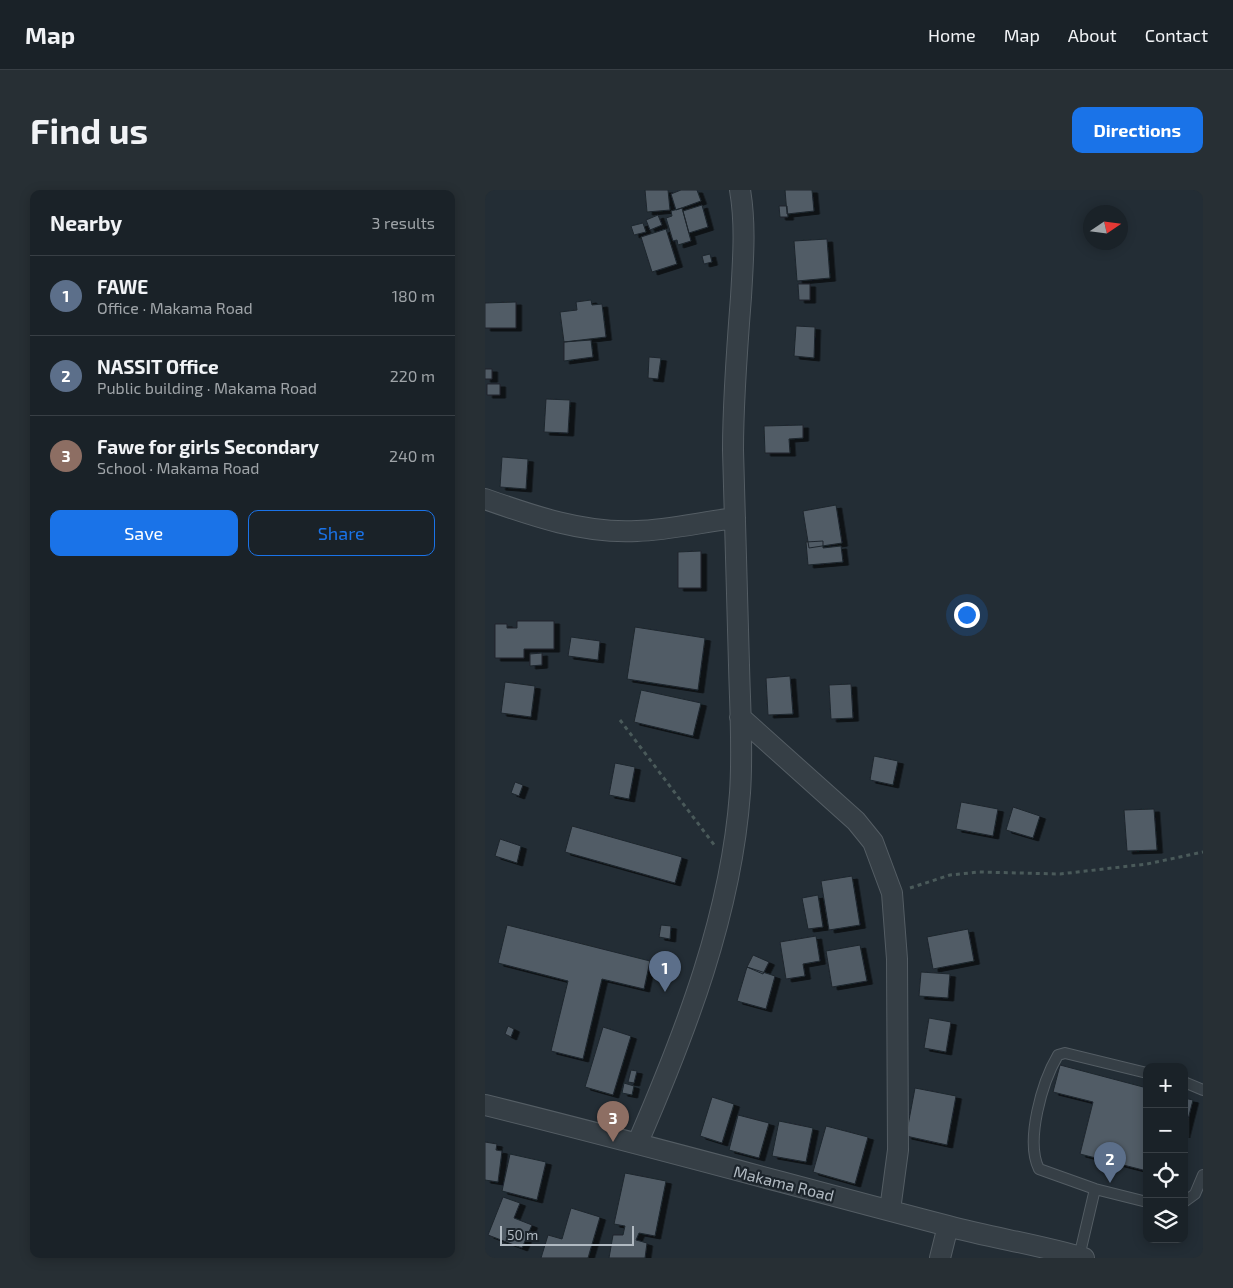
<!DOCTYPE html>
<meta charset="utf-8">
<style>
:root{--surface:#1a2228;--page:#272f34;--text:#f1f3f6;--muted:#9fa4a8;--line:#383f45;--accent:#1a73e8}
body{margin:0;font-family:"Exo 2",sans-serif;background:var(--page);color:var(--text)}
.controls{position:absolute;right:15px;bottom:15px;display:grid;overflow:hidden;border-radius:10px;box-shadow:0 2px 12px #0003}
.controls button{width:45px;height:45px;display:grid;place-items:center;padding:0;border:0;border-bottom:1px solid var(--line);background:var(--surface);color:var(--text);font:25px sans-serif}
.compass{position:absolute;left:598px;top:15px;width:45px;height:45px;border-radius:50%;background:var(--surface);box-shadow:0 2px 12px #0003;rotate:77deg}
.scale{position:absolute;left:15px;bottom:12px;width:134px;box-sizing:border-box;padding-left:5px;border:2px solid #b1bac2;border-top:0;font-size:14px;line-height:18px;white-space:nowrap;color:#b1bac2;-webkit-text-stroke:4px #1c242b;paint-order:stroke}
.you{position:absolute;left:481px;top:424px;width:18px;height:18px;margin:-12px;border:4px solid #fff;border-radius:50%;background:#1a73e8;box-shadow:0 0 0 8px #1a73e833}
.badge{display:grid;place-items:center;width:32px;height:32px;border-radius:50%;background:var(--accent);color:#fff;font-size:16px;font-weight:700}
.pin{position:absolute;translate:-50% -41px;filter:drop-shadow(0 1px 2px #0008)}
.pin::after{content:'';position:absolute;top:26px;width:18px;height:15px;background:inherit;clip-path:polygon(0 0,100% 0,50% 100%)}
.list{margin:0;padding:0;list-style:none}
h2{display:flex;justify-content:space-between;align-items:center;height:65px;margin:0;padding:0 20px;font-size:21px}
h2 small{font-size:16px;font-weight:400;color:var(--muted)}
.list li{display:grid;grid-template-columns:32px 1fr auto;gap:15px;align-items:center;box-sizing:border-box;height:80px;padding:0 20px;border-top:1px solid var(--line)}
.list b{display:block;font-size:19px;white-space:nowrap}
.list p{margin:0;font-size:16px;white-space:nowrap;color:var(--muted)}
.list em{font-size:16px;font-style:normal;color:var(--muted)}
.actions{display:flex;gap:10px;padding:15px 20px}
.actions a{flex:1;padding:11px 0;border:1px solid var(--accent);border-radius:10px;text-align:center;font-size:18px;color:var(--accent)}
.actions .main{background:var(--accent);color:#fff}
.icon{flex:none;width:28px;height:28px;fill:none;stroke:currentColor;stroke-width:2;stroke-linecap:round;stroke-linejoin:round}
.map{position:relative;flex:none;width:718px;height:1068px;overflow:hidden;border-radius:10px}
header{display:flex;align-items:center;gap:30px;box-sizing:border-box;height:70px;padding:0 25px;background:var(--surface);border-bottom:1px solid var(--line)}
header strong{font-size:24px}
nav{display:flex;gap:28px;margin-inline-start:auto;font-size:18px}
.intro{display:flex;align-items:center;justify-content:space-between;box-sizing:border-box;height:120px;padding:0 30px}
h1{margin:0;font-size:35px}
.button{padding:12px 22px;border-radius:10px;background:var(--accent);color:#fff;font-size:18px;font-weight:700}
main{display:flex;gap:30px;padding:0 30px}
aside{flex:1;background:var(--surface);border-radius:10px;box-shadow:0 2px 12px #0003}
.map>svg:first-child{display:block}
.building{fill:#515c66;stroke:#1e262d;filter:url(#shadow)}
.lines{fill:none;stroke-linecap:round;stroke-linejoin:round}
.service-casing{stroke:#545d64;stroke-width:12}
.minor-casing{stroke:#545d64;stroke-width:22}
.path{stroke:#4a5a5a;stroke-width:3;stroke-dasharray:4 4;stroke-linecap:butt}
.service{stroke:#363f46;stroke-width:10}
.minor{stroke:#363f46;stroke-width:20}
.labels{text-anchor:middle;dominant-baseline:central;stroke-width:4.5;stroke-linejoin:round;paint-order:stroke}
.street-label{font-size:16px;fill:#b1bac2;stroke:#1c242b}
</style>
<header>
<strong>Map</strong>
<nav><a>Home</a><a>Map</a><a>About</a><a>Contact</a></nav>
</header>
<div class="intro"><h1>Find us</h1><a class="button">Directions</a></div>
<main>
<aside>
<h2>Nearby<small>3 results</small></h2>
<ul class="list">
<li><span class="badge" style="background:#5c6f8a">1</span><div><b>FAWE</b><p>Office · Makama Road</p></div><em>180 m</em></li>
<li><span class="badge" style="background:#5c6f8a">2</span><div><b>NASSIT Office</b><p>Public building · Makama Road</p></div><em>220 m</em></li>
<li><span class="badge" style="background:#8d6e63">3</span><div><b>Fawe for girls Secondary</b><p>School · Makama Road</p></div><em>240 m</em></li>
</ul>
<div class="actions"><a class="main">Save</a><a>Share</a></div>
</aside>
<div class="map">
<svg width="718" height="1068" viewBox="0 0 718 1068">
<defs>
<filter id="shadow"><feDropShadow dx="5.5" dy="3" stdDeviation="0" flood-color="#0009"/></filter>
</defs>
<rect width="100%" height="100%" fill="#232d35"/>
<!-- building -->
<path class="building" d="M 160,0 L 183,0 L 185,20 L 162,22 Z
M 196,0 L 212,0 L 216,11 L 191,20 L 186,4 Z
M 300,0 L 327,0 L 329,21 L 302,24 Z
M 217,15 L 223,37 L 204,43 L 198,21 Z
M 294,16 L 302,16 L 303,27 L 295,27 Z
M 197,18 L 206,51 L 193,55 L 192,50 L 188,51 L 181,28 L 187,26 L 186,21 Z
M 173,25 L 177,35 L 165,40 L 161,30 Z
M 158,33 L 161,42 L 149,45 L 146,36 Z
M 181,39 L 192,74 L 167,82 L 156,47 Z
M 342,49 L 345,88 L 312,91 L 309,51 Z
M 225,64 L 227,72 L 219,74 L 217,66 Z
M 313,94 L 325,94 L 325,110 L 314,110 Z
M 106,110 L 107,115 L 117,114 L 121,147 L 79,152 L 75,122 L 92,120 L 91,112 Z
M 31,112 L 31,138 L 0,138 L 0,113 Z
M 311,136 L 330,137 L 329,168 L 309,166 Z
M 106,150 L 108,167 L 79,171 L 79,152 Z
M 164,167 L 176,168 L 173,189 L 163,188 Z
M 0,179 L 7,179 L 7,189 L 0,189 Z
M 2,194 L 15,194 L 15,205 L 2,205 Z
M 61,209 L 85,210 L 83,243 L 59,242 Z
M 318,235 L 318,248 L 304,249 L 305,263 L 280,263 L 279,236 Z
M 17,267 L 43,269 L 41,299 L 15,297 Z
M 351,315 L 357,353 L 324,358 L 318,321 Z
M 338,351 L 338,358 L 356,356 L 358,372 L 323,375 L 321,352 Z
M 216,361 L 216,398 L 193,398 L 193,362 Z
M 32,431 L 69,431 L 69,459 L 39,459 L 39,468 L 10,468 L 10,434 L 22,434 L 22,438 L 32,438 Z
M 150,437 L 220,448 L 213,500 L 142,489 Z
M 86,447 L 115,451 L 113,470 L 83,466 Z
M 57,463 L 57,475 L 45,476 L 45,464 Z
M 305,486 L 308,524 L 283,525 L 281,488 Z
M 20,492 L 50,496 L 46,527 L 16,523 Z
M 366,494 L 368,528 L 346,529 L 344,495 Z
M 156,500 L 216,513 L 208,546 L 149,532 Z
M 389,566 L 413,571 L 408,595 L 385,590 Z
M 130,573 L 150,577 L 144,609 L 124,605 Z
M 30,592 L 38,595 L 34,606 L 26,603 Z
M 476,612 L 513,619 L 508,646 L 471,639 Z
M 528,617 L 555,626 L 548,648 L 521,640 Z
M 669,619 L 672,660 L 642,661 L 639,620 Z
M 87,636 L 197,667 L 190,693 L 80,662 Z
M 15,649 L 36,656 L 32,673 L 10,666 Z
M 367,686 L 375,735 L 344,740 L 336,691 Z
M 333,705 L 338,737 L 323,739 L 317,708 Z
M 22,735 L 165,771 L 159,799 L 117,789 L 98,869 L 66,861 L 83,791 L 13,773 Z
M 176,735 L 186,736 L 185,749 L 174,747 Z
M 483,739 L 489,771 L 448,779 L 442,747 Z
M 331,746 L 335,771 L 318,774 L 320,786 L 301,789 L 295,752 Z
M 375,755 L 382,791 L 347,797 L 341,761 Z
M 268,765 L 284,772 L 278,784 L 262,777 Z
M 262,777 L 290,786 L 281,819 L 252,811 Z
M 436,782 L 465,784 L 463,808 L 434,806 Z
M 444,828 L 466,832 L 461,862 L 439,858 Z
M 23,836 L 29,839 L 26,847 L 20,844 Z
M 118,837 L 146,846 L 128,905 L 100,897 Z
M 575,875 L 662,898 L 662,981 L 595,964 L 608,912 L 568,902 Z
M 146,880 L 152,881 L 149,893 L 143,892 Z
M 139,893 L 149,896 L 147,905 L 137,903 Z
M 430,898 L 471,906 L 462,955 L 421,946 Z
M 227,907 L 249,914 L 237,953 L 215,946 Z
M 699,908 L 708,910 L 699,945 Z
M 253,925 L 284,933 L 274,968 L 244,960 Z
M 294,931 L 328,938 L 321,972 L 287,966 Z
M 341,936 L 383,947 L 370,994 L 328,982 Z
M 0,952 L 12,954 L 11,960 L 17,961 L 13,992 L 0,990 Z
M 25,964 L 61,972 L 52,1010 L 17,1001 Z
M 140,983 L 181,991 L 170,1046 L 154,1043 L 151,1050 L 162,1053 L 160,1068 L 124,1068 L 128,1045 L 138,1045 L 140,1036 L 129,1034 Z
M 18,1007 L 35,1013 L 29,1028 L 47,1035 L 37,1058 L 3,1045 Z
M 86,1018 L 115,1027 L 103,1068 L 56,1068 L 63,1045 L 77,1049 Z"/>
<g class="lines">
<!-- service casing -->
<g class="service-casing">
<path id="service" d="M 662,883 L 580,863 L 573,865 C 557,892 540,951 554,979 L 610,999 L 662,1012
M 699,892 L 718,900
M 699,1012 L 710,1004 L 718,985
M 594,1067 L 610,999"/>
</g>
<!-- minor casing -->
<g class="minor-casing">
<path id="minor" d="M 0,309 C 48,326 100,344 152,341 C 184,340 217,332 250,328
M 255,527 L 371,631 L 388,652 L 407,703 L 412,769 L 413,960 L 405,1020
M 0,915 C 155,953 309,996 463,1036 C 508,1048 555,1055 599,1068
M 153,952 C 201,841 246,725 255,603 C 258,560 255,517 254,475 C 252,403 250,331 248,260 C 248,209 252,158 256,107 C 258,71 261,35 255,0
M 455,1068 L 463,1036"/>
</g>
<!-- path -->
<path class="path" d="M 135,530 L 230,656
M 425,698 L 465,685 L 494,682 L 575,684 L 662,674 L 718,662"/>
<!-- service -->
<use href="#service" class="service"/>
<!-- minor -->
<use href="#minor" class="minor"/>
</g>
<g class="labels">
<!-- street labels -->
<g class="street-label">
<text transform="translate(299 993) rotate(14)">Makama Road</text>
</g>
</g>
</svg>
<div class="controls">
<button>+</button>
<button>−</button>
<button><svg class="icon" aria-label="locate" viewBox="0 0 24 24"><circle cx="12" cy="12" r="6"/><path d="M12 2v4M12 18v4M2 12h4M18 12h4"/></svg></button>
<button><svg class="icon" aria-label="layers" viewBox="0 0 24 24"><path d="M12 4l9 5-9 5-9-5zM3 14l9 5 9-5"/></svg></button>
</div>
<svg class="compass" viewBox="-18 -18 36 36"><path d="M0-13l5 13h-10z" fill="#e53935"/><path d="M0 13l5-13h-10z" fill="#9fa4a8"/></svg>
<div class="scale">50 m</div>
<div class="you"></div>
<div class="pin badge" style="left:180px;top:802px;background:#5c6f8a">1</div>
<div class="pin badge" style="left:625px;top:993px;background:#5c6f8a">2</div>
<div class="pin badge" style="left:128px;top:952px;background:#8d6e63">3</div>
</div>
</main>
